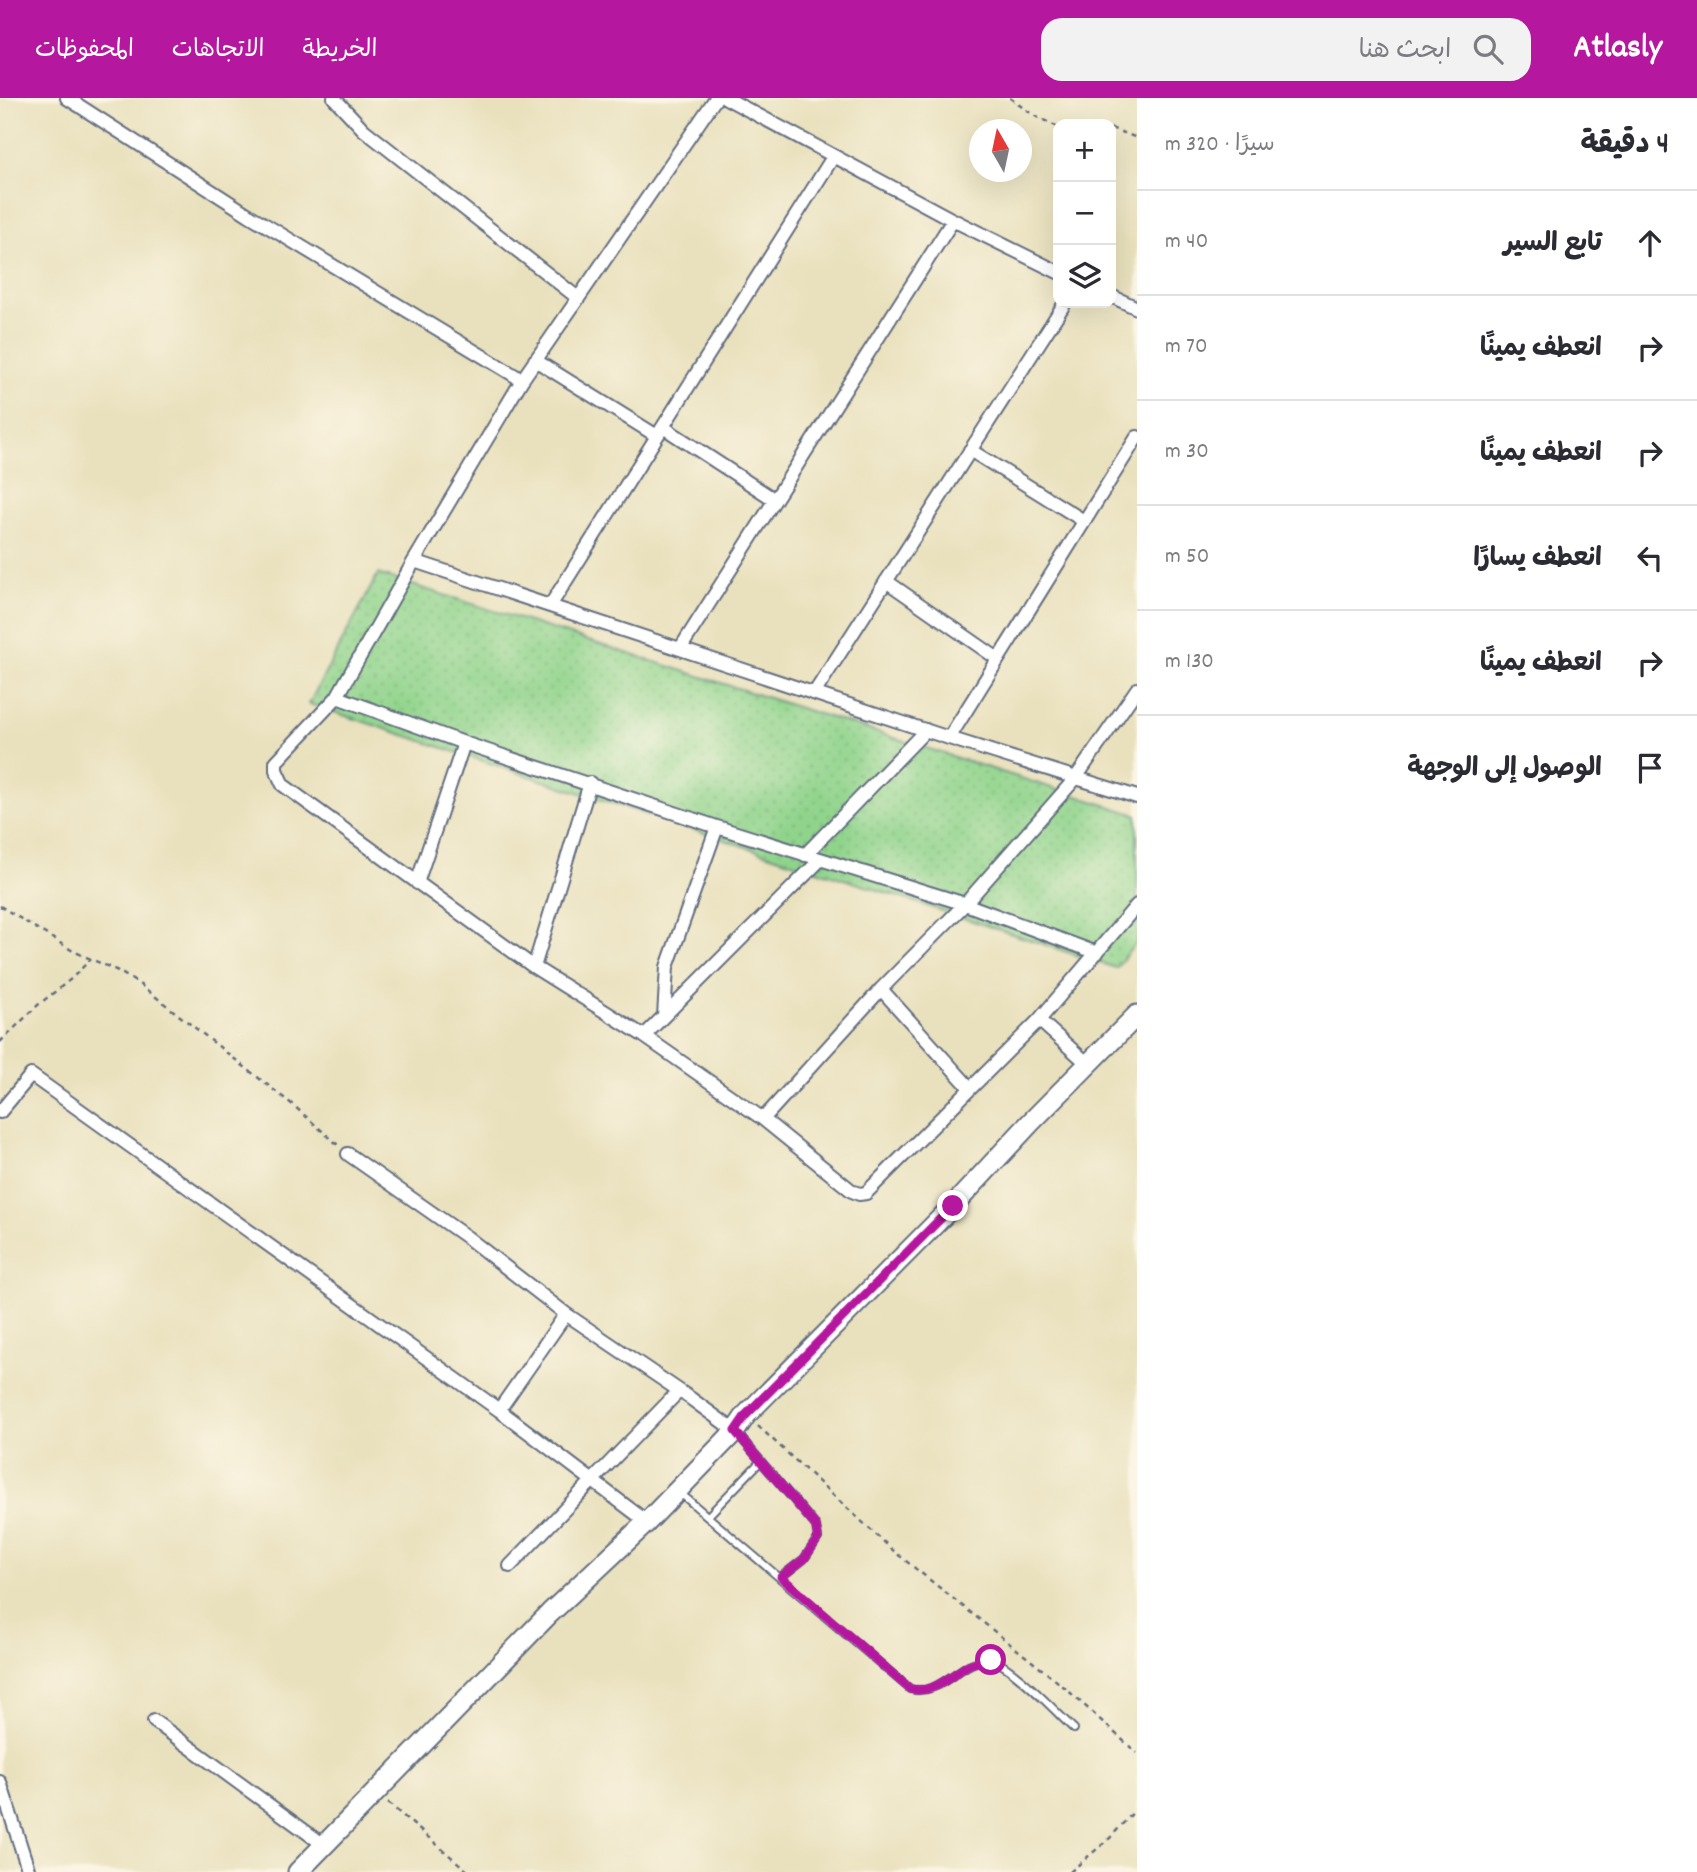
<!DOCTYPE html>
<html lang="ar">
<meta charset="utf-8">
<style>
:root{--surface:#fff;--page:#f2f2f3;--text:#2b2b33;--muted:#7c7c81;--line:#e1e1e2;--accent:#b5179e}
body{margin:0;font-family:Dekko,"Playpen Sans Arabic",sans-serif;background:var(--page);color:var(--text);direction:rtl}
.controls{position:absolute;right:21px;top:21px;display:grid;overflow:hidden;border-radius:14px;box-shadow:0 7px 28px #0002}
.controls button{width:63px;height:63px;display:grid;place-items:center;padding:0;border:0;border-bottom:2px solid var(--line);background:var(--surface);color:var(--text);font:35px sans-serif}
.compass{position:absolute;left:969px;top:21px;width:63px;height:63px;border-radius:50%;background:var(--surface);box-shadow:0 7px 28px #0002;rotate:351deg}
.stop{position:absolute;width:21px;height:21px;margin:-16px;border:5px solid #b5179e;border-radius:50%;background:#fff}
.stop.end{background:#b5179e;border-color:#fff;box-shadow:0 2px 7px #0008}
.list{margin:0;padding:0;list-style:none}
h2{display:flex;justify-content:space-between;align-items:center;height:91px;margin:0;padding:0 28px;font-size:30px}
h2 small{font-size:23px;font-weight:400;color:var(--muted)}
.list li{display:grid;grid-template-columns:46px 1fr auto;gap:21px;align-items:center;box-sizing:border-box;height:105px;padding:0 28px;border-top:2px solid var(--line)}
.list b{display:block;font-size:26px;white-space:nowrap}
.list em{font-size:23px;font-style:normal;color:var(--muted)}
.icon{flex:none;width:38px;height:38px;fill:none;stroke:currentColor;stroke-width:2;stroke-linecap:round;stroke-linejoin:round}
.map{position:relative;flex:none;width:1137px;height:1774px;overflow:hidden;direction:ltr}
header{display:flex;align-items:center;gap:42px;box-sizing:border-box;height:98px;padding:0 35px;background:var(--accent);color:#fff}
header strong{font-size:33px}
nav{display:flex;gap:38px;margin-inline-start:auto;font-size:24px}
.search{width:490px;height:63px;background:var(--page);display:flex;align-items:center;gap:18px;box-sizing:border-box;padding:0 24px;border-radius:21px;color:var(--muted);font-size:26px}
main{display:flex}
aside{flex:1;background:var(--surface)}
.map>svg:first-child{display:block}
.green{fill:url(#green-dots);stroke:#568275;stroke-width:2}
.lines{fill:none;stroke-linecap:round;stroke-linejoin:round}
.service-casing{stroke:#636d7f;stroke-width:10}
.minor-casing{stroke:#636d7f;stroke-width:16}
.primary-casing{stroke:#636d7f;stroke-width:23}
.path{stroke:#636d7f;stroke-width:2.5;stroke-dasharray:5 5;stroke-linecap:butt}
.service{stroke:#fff;stroke-width:6}
.minor{stroke:#fff;stroke-width:12}
.primary{stroke:#fff;stroke-width:19}
.route{stroke:#b5179e;stroke-width:9}
</style>
<header>
<strong>Atlasly</strong>
<div class="search"><svg class="icon" aria-label="search" viewBox="0 0 24 24"><circle cx="10" cy="10" r="6"/><path d="M15 15l6 6"/></svg>ابحث هنا</div>
<nav><a>الخريطة</a><a>الاتجاهات</a><a>المحفوظات</a></nav>
</header>
<main>
<aside>
<h2>4 دقيقة<small>سيرًا · 320 m</small></h2>
<ul class="list">
<li><svg class="icon" aria-label="ahead" viewBox="0 0 24 24"><path d="M12 20V5M6 11l6-6 6 6"/></svg><div><b>تابع السير</b></div><em>40 m</em></li>
<li><svg class="icon" aria-label="right" viewBox="0 0 24 24"><path d="M7 20v-9h11M14 6l5 5-5 5"/></svg><div><b>انعطف يمينًا</b></div><em>70 m</em></li>
<li><svg class="icon" aria-label="right" viewBox="0 0 24 24"><path d="M7 20v-9h11M14 6l5 5-5 5"/></svg><div><b>انعطف يمينًا</b></div><em>30 m</em></li>
<li><svg class="icon" aria-label="left" viewBox="0 0 24 24"><path d="M17 20v-9H6M10 6l-5 5 5 5"/></svg><div><b>انعطف يسارًا</b></div><em>50 m</em></li>
<li><svg class="icon" aria-label="right" viewBox="0 0 24 24"><path d="M7 20v-9h11M14 6l5 5-5 5"/></svg><div><b>انعطف يمينًا</b></div><em>130 m</em></li>
<li><svg class="icon" aria-label="arrive" viewBox="0 0 24 24"><path d="M6 21V4h12l-3 4 3 4H6"/></svg><div><b>الوصول إلى الوجهة</b></div></li>
</ul>
</aside>
<div class="map">
<svg width="1137" height="1774" viewBox="0 0 1137 1774">
<defs>
<pattern id="green-dots" width="8" height="8" patternUnits="userSpaceOnUse" patternTransform="scale(1.75)"><rect width="8" height="8" fill="#90d48c"/><path d="M2 2h.1M6 6h.1" fill="none" stroke="#7cb67b" stroke-width="1.8" stroke-linecap="round"/></pattern>
</defs>
<rect width="100%" height="100%" fill="#fcf5e5"/>
<filter id="ink" filterUnits="userSpaceOnUse"><feTurbulence type="fractalNoise" baseFrequency=".0143" numOctaves="2"/><feDisplacementMap in="SourceGraphic" scale="14" xChannelSelector="R" yChannelSelector="G"/><feConvolveMatrix kernelMatrix="1 2 1 2 8 2 1 2 1" color-interpolation-filters="sRGB"/></filter>
<filter id="wash" filterUnits="userSpaceOnUse"><feTurbulence type="fractalNoise" baseFrequency=".00686" numOctaves="4" result="noise"/><feDisplacementMap in="SourceGraphic" scale="28" xChannelSelector="R" yChannelSelector="G"/><feGaussianBlur stdDeviation="1.57" result="paint"/><feColorMatrix in="noise" values="0 0 0 0 0 0 0 0 0 0 0 0 0 0 0 0 0 1.4 0 .05"/><feComposite in="paint" operator="in"/></filter>
<g filter="url(#wash)">
<rect width="100%" height="100%" fill="#e9e1bd"/>
<!-- green -->
<path class="green" d="M 378,476 L 1137,717 L 1137,844 L 1116,870 L 309,606 Z"/>
</g>
<g filter="url(#ink)">
<g class="lines">
<!-- service casing -->
<g class="service-casing">
<path id="service" d="M 736,1334 L 816,1428 L 818,1440 L 804,1461 L 781,1479
M 679,1394 L 910,1591 C 944,1599 959,1560 990,1562 C 1008,1563 1058,1616 1074,1631
M 708,1418 L 760,1364"/>
</g>
<!-- minor casing -->
<g class="minor-casing">
<path id="minor" d="M 67,0 L 249,117 L 522,282
M 334,0 L 364,32 L 578,200
M 716,0 L 522,282 L 414,463 L 949,640 L 1137,699
M 726,0 L 953,122 L 1058,174
M 1111,198 L 1137,210
M 535,262 L 657,338
M 663,329 L 775,402
M 970,352 L 1084,423
M 414,463 L 337,599 L 464,645 L 717,729 L 965,806 L 1097,855
M 886,483 L 998,561
M 550,508 L 833,59
M 680,551 L 953,122
M 1137,591 L 1075,681 L 965,806 L 881,891 L 763,1021 L 852,1093 L 859,1096 L 866,1095 L 1039,922 L 1137,807
M 815,594 L 1065,205
M 337,599 L 276,664 L 276,672 L 283,687 L 534,869 L 644,938 L 763,1021
M 949,640 L 1137,339
M 805,757 L 926,632
M 417,785 L 464,645
M 534,869 L 590,685
M 881,891 L 970,990
M 664,918 L 667,869 L 717,729
M 1039,922 L 1088,966
M 644,938 L 820,762
M 0,1014 L 31,977 L 499,1312 L 647,1424
M 348,1056 L 468,1140 L 566,1216 L 690,1300 L 735,1333
M 499,1312 L 566,1216
M 510,1468 L 679,1293
M 154,1623 L 324,1747
M 0,1684 L 29,1774"/>
</g>
<!-- primary casing -->
<g class="primary-casing">
<path id="primary" d="M 298,1774 L 550,1515 L 647,1424 L 735,1333 L 746,1317 L 953,1108 L 1031,1024 L 1137,917"/>
</g>
<!-- path -->
<path class="path" d="M 1010,0 L 1033,17 L 1058,29
M 1111,30 L 1137,40
M 0,808 L 73,853 L 118,873 L 142,888 L 293,1007 L 338,1047
M 0,944 L 38,907 L 71,881 L 91,861
M 758,1328 L 896,1455 L 1063,1588 L 1137,1655
M 388,1705 L 469,1774
M 1070,1774 L 1110,1740 L 1137,1710"/>
<!-- service -->
<use href="#service" class="service"/>
<!-- minor -->
<use href="#minor" class="minor"/>
<!-- primary -->
<use href="#primary" class="primary"/>
</g>
</g>
<g class="lines" filter="url(#ink)">
<!-- route -->
<path class="route" d="M 953,1108 L 746,1317 L 735,1333 L 816,1428 L 818,1440 L 804,1461 L 781,1479 L 910,1591 C 934,1596 949,1579 968,1567 C 974,1564 983,1563 991,1562"/>
</g>
</svg>
<div class="controls">
<button>+</button>
<button>−</button>
<button><svg class="icon" aria-label="layers" viewBox="0 0 24 24"><path d="M12 4l9 5-9 5-9-5zM3 14l9 5 9-5"/></svg></button>
</div>
<svg class="compass" viewBox="-18 -18 36 36"><path d="M0-13l5 13h-10z" fill="#e53935"/><path d="M0 13l5-13h-10z" fill="#7c7c81"/></svg>
<div class="stop" style="left:991px;top:1562px"></div>
<div class="stop end" style="left:953px;top:1108px"></div>
</div>
</main>
